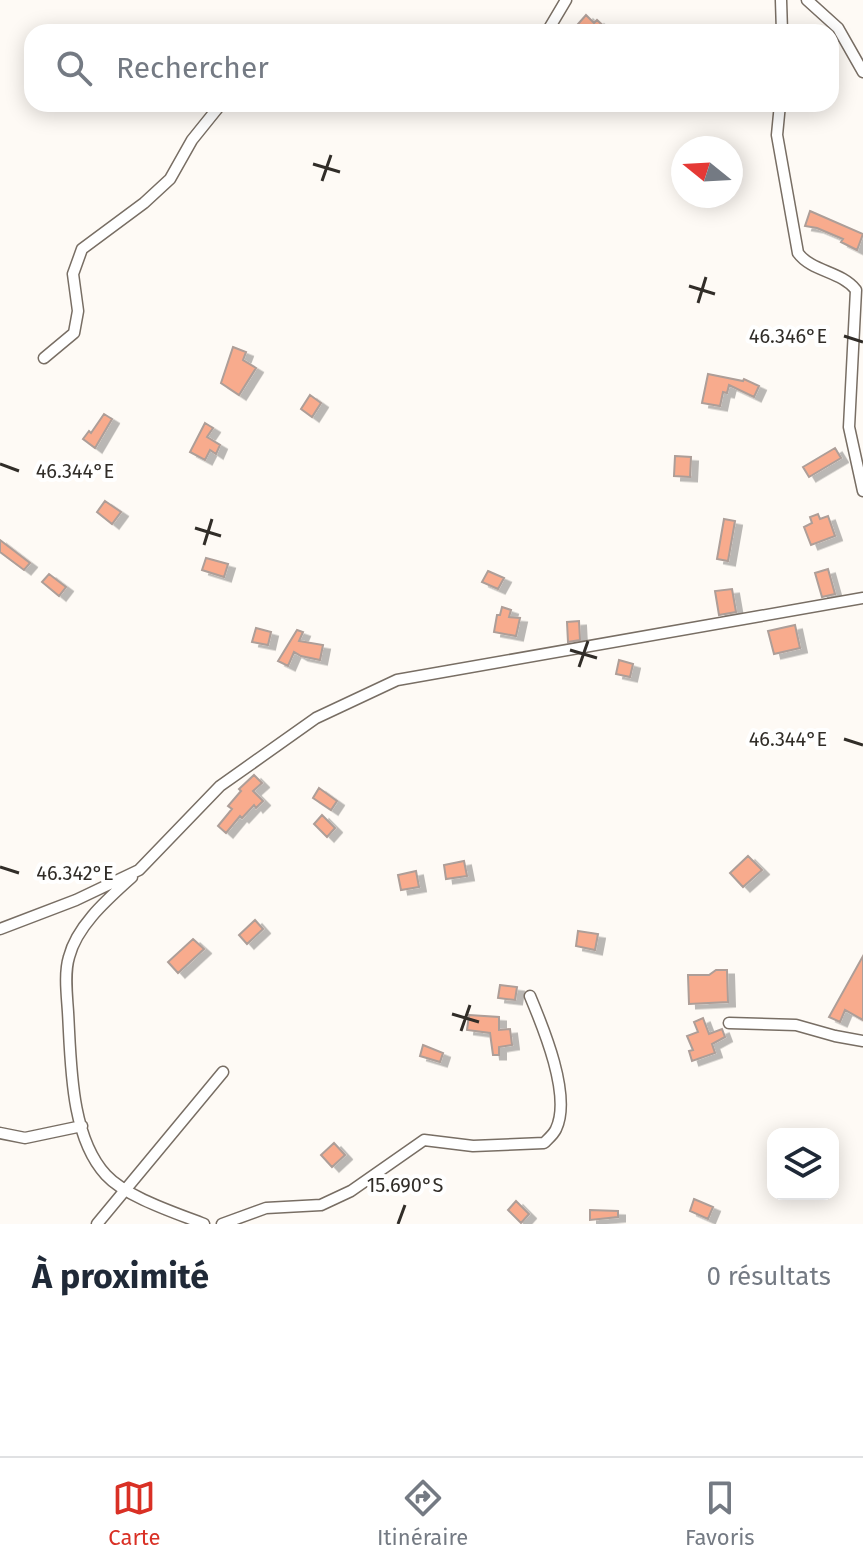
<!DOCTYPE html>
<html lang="fr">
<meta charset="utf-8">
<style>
:root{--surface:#fff;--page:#f6f6f7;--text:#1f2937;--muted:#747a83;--line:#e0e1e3;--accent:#d93025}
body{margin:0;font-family:"Fira Sans",sans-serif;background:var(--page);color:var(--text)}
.controls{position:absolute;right:24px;bottom:24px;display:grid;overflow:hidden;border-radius:16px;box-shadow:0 4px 20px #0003}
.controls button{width:72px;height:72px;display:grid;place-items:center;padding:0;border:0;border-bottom:2px solid var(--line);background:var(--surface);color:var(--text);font:40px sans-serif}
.compass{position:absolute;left:671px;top:136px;width:72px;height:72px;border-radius:50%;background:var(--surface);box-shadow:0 4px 20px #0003;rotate:288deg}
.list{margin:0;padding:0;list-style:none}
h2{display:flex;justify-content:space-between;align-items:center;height:104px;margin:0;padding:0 32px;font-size:34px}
h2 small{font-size:26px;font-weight:400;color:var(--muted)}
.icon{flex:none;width:44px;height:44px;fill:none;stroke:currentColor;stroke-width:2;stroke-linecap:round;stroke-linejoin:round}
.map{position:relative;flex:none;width:863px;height:1224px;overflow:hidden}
.search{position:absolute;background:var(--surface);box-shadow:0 4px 20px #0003;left:24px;right:24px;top:24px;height:88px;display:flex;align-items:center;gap:20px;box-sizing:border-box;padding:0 28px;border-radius:24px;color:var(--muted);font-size:30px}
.sheet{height:232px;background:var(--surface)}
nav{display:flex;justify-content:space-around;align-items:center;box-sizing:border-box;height:112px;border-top:2px solid var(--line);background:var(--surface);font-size:22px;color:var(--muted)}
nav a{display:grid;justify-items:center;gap:4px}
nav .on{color:var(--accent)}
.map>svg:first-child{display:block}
.building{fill:#f8ab8d;stroke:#ad9e98;stroke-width:2;filter:url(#shadow)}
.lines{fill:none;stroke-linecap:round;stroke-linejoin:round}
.minor-casing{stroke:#786e64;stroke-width:13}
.minor{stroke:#fff;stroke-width:10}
.ticks{fill:none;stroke:#312d28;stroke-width:3}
.ticks-label{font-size:20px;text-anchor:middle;fill:#312d28;stroke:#fff;stroke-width:8;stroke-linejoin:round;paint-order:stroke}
</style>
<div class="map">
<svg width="863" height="1224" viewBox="0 0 863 1224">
<defs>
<filter id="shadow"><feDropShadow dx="7" dy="4.5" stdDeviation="0" flood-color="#0004"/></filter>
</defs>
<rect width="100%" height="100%" fill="#fefaf5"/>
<!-- building -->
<path class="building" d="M 586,15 L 594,23 L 597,20 L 610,32 L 571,32 Z
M 810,211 L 863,234 L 857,250 L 841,242 L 843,239 L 817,228 L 805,226 Z
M 233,347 L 246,352 L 243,360 L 256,368 L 239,395 L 221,383 Z
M 708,374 L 743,381 L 744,379 L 759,386 L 754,397 L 729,385 L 727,393 L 723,392 L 720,406 L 702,403 Z
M 310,395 L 321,403 L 312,417 L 301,409 Z
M 104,414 L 112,419 L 95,448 L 83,439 L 89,431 L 91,433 Z
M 205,423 L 213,428 L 207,437 L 220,445 L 216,454 L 210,450 L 205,460 L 190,452 Z
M 835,448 L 841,458 L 809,477 L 803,467 Z
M 675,456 L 691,457 L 690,477 L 674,476 Z
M 105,501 L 121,512 L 112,524 L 97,512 Z
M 818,514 L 820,519 L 828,516 L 835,536 L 811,545 L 804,527 L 812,523 L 810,517 Z
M 724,519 L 735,521 L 728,561 L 717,559 Z
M 0,540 L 30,563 L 24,570 L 0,552 Z
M 206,558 L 228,564 L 224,577 L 202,570 Z
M 828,569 L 835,594 L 822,597 L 815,573 Z
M 488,571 L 504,578 L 498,589 L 482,582 Z
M 49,574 L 66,587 L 59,596 L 42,582 Z
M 732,589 L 736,612 L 719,615 L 715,591 Z
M 502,607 L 511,610 L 509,617 L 520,618 L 516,636 L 494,632 L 497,615 L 500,615 Z
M 579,621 L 580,640 L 568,642 L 567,622 Z
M 795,625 L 800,648 L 774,654 L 768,631 Z
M 256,628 L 271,632 L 268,645 L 252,642 Z
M 297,630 L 303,632 L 299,641 L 323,645 L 320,660 L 301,656 L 294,652 L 288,666 L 278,661 Z
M 619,660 L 633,664 L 630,677 L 616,674 Z
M 254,775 L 262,783 L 253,791 L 263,801 L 256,808 L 254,805 L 242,818 L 240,816 L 226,833 L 218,826 L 232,809 L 228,806 L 241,791 L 239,789 Z
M 319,788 L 337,801 L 331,810 L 313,798 Z
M 322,815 L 335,828 L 327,837 L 314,824 Z
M 748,856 L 762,870 L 743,887 L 730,873 Z
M 464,861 L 467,876 L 446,879 L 444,865 Z
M 416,871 L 419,887 L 401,890 L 398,875 Z
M 255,920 L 263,929 L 247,944 L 239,935 Z
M 578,931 L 598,934 L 595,950 L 576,946 Z
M 193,939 L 204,949 L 178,973 L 168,962 Z
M 863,956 L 863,1020 L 845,1010 L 840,1022 L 829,1017 Z
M 716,970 L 727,970 L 728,1002 L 689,1004 L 688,975 L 709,975 Z
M 500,985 L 517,987 L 515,1000 L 498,998 Z
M 469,1015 L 499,1017 L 499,1030 L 510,1029 L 512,1045 L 499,1047 L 499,1055 L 493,1055 L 490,1033 L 467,1030 Z
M 703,1018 L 709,1034 L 722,1029 L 725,1037 L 712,1044 L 715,1053 L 692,1061 L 689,1051 L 693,1050 L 687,1036 L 698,1032 L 694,1022 Z
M 423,1045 L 443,1053 L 440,1062 L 420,1056 Z
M 334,1143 L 345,1155 L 332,1167 L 321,1155 Z
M 694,1199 L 713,1207 L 708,1219 L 690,1211 Z
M 516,1201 L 529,1214 L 521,1223 L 508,1210 Z
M 590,1210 L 618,1211 L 618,1217 L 590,1220 Z"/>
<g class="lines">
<!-- minor casing -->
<g class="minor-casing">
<path id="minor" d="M 781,0 L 782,32
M 807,0 L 838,28 L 863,72
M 547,32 L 566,0
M 780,104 L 777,135 L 798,253 C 812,272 841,271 856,290 L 849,427 L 863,491
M 44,358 L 74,333 L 78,311 L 73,274 L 82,249 L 144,203 L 170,179 L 192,140 L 221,104
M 132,877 C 109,898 77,925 69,957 C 64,973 67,996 68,1012 C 71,1062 70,1136 106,1175 C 126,1197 176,1213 204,1224
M 0,929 L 76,900 L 139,870 L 220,786 L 316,718 L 397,680 L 863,598
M 729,1023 L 796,1025 L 835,1036 L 863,1041
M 0,1133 L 25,1138 L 82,1126
M 97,1224 L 223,1072
M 222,1224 L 266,1208 L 321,1205 L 351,1191 L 424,1140 L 473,1146 L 544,1143 C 548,1139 554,1134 556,1129 C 572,1096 543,1027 530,996"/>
</g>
<!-- minor -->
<use href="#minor" class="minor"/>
</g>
<!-- ticks -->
<path class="ticks" d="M 313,164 L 340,172M 322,181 L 331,155M 689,286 L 715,294M 698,303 L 706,277M 844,336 L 863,342M 0,464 L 19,471M 195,528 L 221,536M 204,545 L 212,519M 570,650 L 597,658M 579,667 L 588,641M 844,739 L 863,745M 0,867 L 19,873M 452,1014 L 479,1022M 461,1031 L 470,1005M 398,1224 L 405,1205"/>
<g class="ticks-label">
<text x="788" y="343">46.346°E</text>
<text x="75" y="478">46.344°E</text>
<text x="788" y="746">46.344°E</text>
<text x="75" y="880">46.342°E</text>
<text x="405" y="1192">15.690°S</text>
</g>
</svg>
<div class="controls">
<button><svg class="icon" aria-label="layers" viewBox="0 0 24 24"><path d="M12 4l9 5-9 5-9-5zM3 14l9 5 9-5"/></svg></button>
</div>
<svg class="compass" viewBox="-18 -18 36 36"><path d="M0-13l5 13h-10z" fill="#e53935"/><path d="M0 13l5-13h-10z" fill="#747a83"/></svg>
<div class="search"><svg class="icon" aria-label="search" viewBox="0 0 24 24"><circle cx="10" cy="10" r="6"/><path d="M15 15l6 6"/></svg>Rechercher</div>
</div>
<section class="sheet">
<h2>À proximité<small>0 résultats</small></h2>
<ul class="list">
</ul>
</section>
<nav>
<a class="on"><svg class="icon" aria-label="map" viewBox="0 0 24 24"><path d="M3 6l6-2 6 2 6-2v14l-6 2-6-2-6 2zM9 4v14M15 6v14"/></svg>Carte</a>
<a><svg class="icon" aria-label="directions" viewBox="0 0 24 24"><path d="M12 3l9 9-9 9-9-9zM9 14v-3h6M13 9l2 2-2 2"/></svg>Itinéraire</a>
<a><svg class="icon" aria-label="saved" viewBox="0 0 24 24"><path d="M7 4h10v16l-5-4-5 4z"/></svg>Favoris</a>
</nav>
